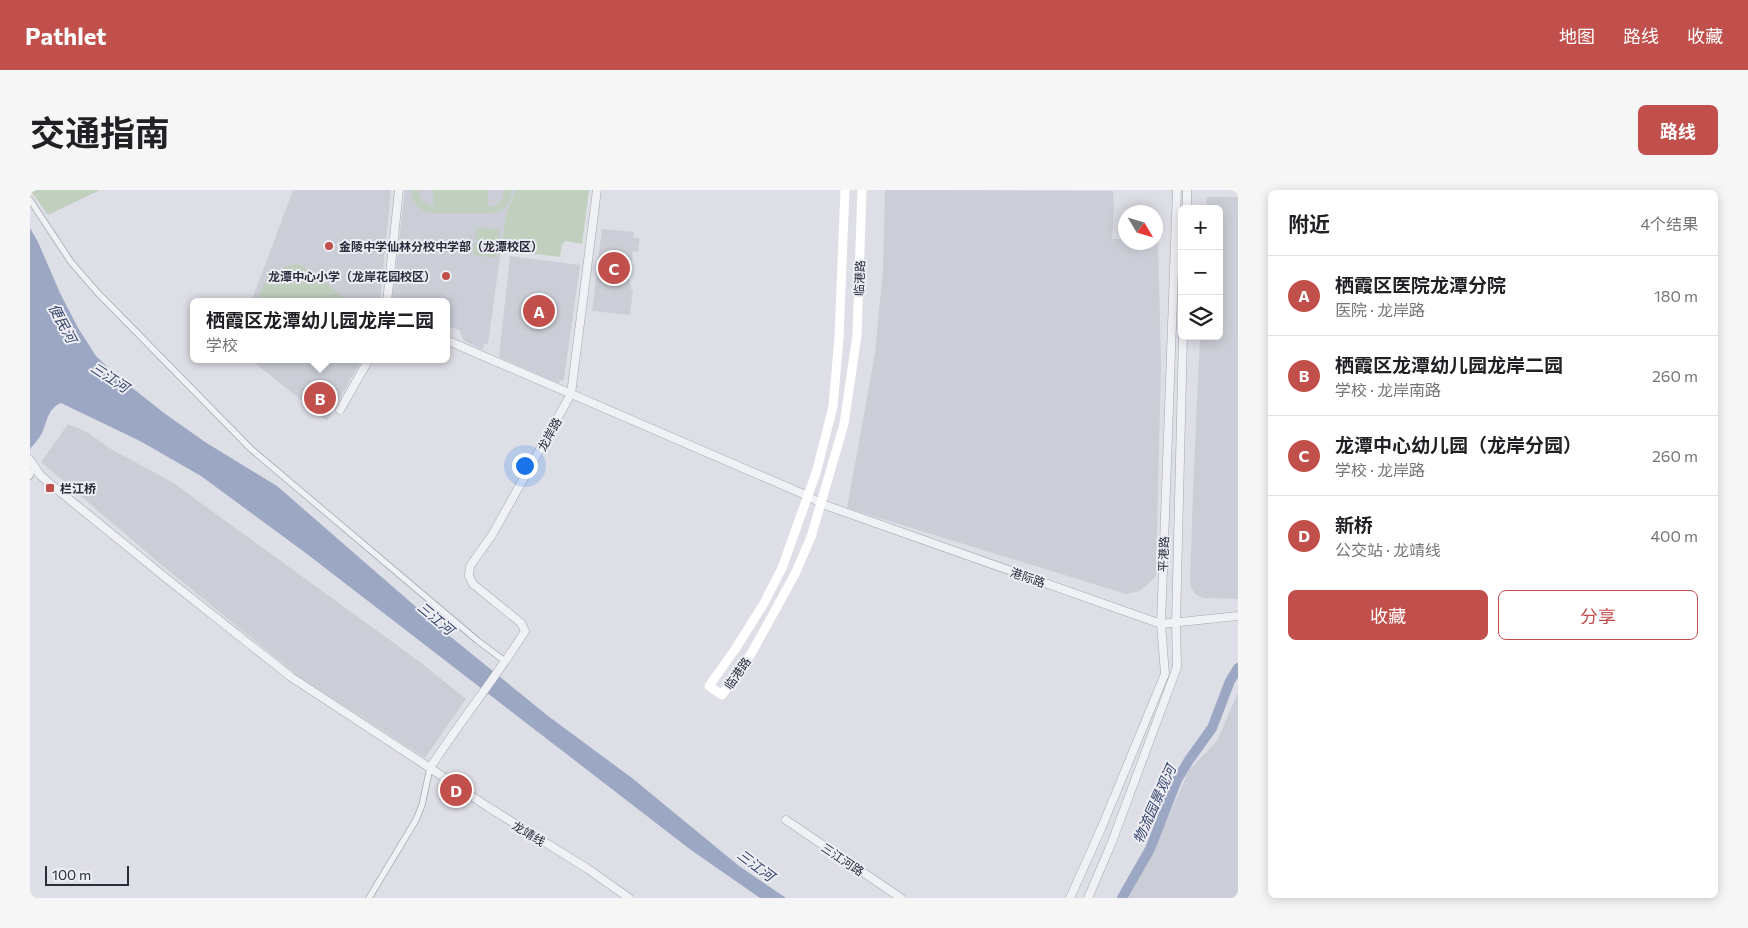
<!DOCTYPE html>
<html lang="zh">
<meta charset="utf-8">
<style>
:root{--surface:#fff;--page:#f6f6f6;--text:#202124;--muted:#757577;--line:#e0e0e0;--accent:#c1504d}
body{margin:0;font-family:Commissioner,"Noto Sans SC",sans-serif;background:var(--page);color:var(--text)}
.controls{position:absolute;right:15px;top:15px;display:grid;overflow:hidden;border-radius:8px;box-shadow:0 2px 12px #0003}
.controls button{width:45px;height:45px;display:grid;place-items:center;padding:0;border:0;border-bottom:1px solid var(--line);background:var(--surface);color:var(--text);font:25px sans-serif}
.compass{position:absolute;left:1088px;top:15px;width:45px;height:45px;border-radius:50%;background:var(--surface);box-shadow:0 2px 12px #0003;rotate:128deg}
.scale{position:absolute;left:15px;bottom:12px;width:84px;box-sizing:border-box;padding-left:5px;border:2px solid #282c3b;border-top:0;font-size:14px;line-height:18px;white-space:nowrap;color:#282c3b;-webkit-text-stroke:4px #edeef4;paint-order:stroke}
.you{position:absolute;left:494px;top:275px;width:18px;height:18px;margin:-12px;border:4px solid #fff;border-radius:50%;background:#1a73e8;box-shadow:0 0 0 8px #1a73e833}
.badge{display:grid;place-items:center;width:32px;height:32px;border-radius:50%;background:var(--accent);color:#fff;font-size:16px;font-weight:700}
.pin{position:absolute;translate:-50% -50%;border:2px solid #fff;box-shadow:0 1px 5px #0006}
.popup{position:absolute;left:160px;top:108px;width:260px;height:65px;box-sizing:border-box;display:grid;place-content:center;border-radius:8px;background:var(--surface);filter:drop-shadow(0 1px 4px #0005);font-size:16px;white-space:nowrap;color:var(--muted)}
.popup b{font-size:19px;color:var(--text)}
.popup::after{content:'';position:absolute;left:50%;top:100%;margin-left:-10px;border:10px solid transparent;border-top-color:var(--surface)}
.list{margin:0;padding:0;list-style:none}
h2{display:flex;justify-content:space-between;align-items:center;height:65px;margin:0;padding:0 20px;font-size:21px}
h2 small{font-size:16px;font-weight:400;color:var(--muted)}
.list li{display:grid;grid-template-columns:32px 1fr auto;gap:15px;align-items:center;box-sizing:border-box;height:80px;padding:0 20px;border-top:1px solid var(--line)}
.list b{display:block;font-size:19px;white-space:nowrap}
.list p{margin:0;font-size:16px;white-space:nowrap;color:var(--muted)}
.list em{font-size:16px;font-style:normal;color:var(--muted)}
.actions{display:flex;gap:10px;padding:15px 20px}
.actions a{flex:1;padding:11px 0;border:1px solid var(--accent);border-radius:8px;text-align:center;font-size:18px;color:var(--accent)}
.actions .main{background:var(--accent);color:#fff}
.icon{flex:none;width:28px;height:28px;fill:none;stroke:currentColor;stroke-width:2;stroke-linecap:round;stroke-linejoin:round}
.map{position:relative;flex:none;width:1208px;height:708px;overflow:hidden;border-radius:8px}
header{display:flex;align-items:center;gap:30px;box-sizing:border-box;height:70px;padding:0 25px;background:var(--accent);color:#fff}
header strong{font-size:24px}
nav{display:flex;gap:28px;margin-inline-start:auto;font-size:18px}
.intro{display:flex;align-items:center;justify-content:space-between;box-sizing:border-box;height:120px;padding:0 30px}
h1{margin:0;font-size:35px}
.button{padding:12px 22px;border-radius:8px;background:var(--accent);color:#fff;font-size:18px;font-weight:700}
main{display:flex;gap:30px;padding:0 30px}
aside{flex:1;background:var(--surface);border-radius:8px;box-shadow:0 2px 12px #0003}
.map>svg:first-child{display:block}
.built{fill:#ccced7}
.green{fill:#c1cfbf}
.water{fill:#9ba7c3}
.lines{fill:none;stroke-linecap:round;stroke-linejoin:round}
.river{stroke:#9ba7c3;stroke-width:10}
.minor-casing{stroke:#a4a6af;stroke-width:7}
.tertiary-casing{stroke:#a4a6af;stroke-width:9}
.minor{stroke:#f0f1f5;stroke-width:5.5}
.tertiary{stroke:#f0f1f5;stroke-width:8}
.secondary{stroke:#fff;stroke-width:9}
.poi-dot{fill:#c1504d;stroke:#edeef4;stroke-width:2}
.labels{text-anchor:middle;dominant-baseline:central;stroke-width:4;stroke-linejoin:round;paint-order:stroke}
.poi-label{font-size:12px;font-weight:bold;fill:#282c3b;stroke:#edeef4;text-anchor:start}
.street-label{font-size:12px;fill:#282c3b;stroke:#edeef4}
.water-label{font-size:14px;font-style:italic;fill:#36446b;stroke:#edeef4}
</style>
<header>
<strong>Pathlet</strong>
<nav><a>地图</a><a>路线</a><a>收藏</a></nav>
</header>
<div class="intro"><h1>交通指南</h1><a class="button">路线</a></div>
<main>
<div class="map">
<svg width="1208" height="708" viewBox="0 0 1208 708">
<rect width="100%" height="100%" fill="#dedfe6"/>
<!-- built -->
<path class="built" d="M 263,0 L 361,0 L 350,112 L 221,112 Z
M 375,0 L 486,0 L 476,24 L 458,154 L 454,154 L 453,160 L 434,151 L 429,140 L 416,136 L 416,112 L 362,112 Z
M 855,0 L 1083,1 L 1084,17 L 1082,49 L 1095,49 L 1096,52 L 1126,52 L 1126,49 L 1128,49 L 1131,174 L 1126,387 L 1110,401 L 1096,404 L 817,318 L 845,163 L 853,80 Z
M 1177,7 L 1208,7 L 1208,409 L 1173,408 L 1165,404 L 1160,395 L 1163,299 L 1170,146 L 1189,146 L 1189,19 L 1176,19 Z
M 572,39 L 604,42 L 603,48 L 610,48 L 608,62 L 603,61 L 599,93 L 601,94 L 601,100 L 603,100 L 600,125 L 562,121 Z
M 480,66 L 550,75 L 534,189 L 528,193 L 469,167 Z
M 220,169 L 332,169 L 297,231 Z
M 38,234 L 57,242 L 81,259 L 142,292 L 390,472 L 436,509 L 395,568 L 268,486 L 129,373 L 11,272 Z
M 1208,502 L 1208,708 L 1096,708 L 1133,639 L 1159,580 L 1187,551 Z"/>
<!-- green -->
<path class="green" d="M 0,0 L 70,0 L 18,25 Z
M 381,0 L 388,0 C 389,9 394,15 403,16 L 403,0 L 458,0 L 458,17 C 468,16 474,11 474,0 L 482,0 C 482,12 476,20 464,23 L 400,23 C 388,20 382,12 381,0 Z
M 486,0 L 559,0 L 552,54 L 535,51 L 532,55 L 530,67 L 471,60 L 476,24 Z
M 447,37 L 470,40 L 469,52 L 445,50 Z
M 444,52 L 468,55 L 467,68 L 443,65 Z
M 268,74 L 279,79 L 319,112 L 235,112 L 229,106 L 238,85 L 256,76 Z"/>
<!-- water -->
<path class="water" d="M 0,38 L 8,52 L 30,103 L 48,138 L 66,166 L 86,185 L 134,223 L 175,252 L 247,296 L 416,443 L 518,526 L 602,588 L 709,676 L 756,708 L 730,708 L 661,660 L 277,364 L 171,286 L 110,251 L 31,213 C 18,218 17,232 12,243 C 9,249 4,254 0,259 Z"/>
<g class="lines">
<!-- river -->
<path class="river" d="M 1092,708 L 1120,659 L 1147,590 L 1159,570 L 1182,538 L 1200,491 L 1208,478"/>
<!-- minor casing -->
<g class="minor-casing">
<path id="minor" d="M 0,10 L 41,72 L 67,102 L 221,259 L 448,451 L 476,472
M 0,286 L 4,277
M 339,708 L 386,630 L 392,615 L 400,578"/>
</g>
<!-- tertiary casing -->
<g class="tertiary-casing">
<path id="tertiary" d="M 1157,19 L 1157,0
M 357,112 L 369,0
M 416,150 L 778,306 L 792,314 L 1131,434 L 1208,426
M 310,220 L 339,169
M 0,270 L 10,285 L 18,292 L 136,388 L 261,487 L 400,578 L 458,617 L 558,679 L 599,708
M 400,578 C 430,531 466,488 495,441 L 491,433 L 443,394 L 439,386 L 440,376 L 462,345 L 541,204 L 567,0
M 756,630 L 871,708
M 1040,708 L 1071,639 L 1135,484 L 1131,434 L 1147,0
M 1058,708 L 1082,652 L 1147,477 L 1146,433 L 1153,146"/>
</g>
<!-- minor -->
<use href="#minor" class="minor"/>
<!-- tertiary -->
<use href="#tertiary" class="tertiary"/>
<!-- secondary -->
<path class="secondary" d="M 815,0 L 809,147 L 803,217 L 786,283 L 752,378 L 733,415 L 706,458 L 679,496 L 692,505 L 721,464 L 765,384 L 781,347 L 814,234 L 827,145 L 832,0"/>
</g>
<!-- markers -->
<g class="poi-dot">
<circle cx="299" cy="56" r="5"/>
<circle cx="416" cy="86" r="5"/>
<rect x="15" y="293" width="10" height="10" rx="2.5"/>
</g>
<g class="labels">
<!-- poi labels -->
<g class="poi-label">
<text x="309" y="56">金陵中学仙林分校中学部（龙潭校区）</text>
<text x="406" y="86" text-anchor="end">龙潭中心小学（龙岸花园校区）</text>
<text x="30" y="298">栏江桥</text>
</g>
<!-- street labels -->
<g class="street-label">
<text transform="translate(829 88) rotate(-88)">临港路</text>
<text transform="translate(519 244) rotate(-61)">龙岸路</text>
<text transform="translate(1133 364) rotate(-88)">平港路</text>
<text transform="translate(998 387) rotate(19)">港际路</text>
<text transform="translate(707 483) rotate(-55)">临港路</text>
<text transform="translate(499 643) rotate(31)">龙靖线</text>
<text transform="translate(813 669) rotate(34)">三江河路</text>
</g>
<!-- water labels -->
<g class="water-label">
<text transform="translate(33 133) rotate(62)">便民河</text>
<text transform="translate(80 187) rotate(33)">三江河</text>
<text transform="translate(406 428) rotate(40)">三江河</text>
<text transform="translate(1124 614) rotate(-66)">物流园景观河</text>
<text transform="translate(726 675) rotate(37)">三江河</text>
</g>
</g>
</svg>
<div class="controls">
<button>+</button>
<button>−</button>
<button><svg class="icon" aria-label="layers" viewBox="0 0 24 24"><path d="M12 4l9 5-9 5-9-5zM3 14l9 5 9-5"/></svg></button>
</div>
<svg class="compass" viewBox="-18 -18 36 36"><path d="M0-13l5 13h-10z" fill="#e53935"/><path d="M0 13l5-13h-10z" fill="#757577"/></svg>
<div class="scale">100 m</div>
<div class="you"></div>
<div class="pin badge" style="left:509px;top:121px">A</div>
<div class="pin badge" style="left:290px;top:208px">B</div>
<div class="popup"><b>栖霞区龙潭幼儿园龙岸二园</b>学校</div>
<div class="pin badge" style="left:584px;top:78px">C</div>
<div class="pin badge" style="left:426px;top:600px">D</div>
</div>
<aside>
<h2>附近<small>4个结果</small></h2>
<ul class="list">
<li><span class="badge">A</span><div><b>栖霞区医院龙潭分院</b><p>医院 · 龙岸路</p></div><em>180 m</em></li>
<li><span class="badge">B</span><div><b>栖霞区龙潭幼儿园龙岸二园</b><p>学校 · 龙岸南路</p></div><em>260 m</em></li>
<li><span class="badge">C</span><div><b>龙潭中心幼儿园（龙岸分园）</b><p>学校 · 龙岸路</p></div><em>260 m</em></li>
<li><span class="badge">D</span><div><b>新桥</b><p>公交站 · 龙靖线</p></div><em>400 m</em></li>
</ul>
<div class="actions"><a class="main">收藏</a><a>分享</a></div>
</aside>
</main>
